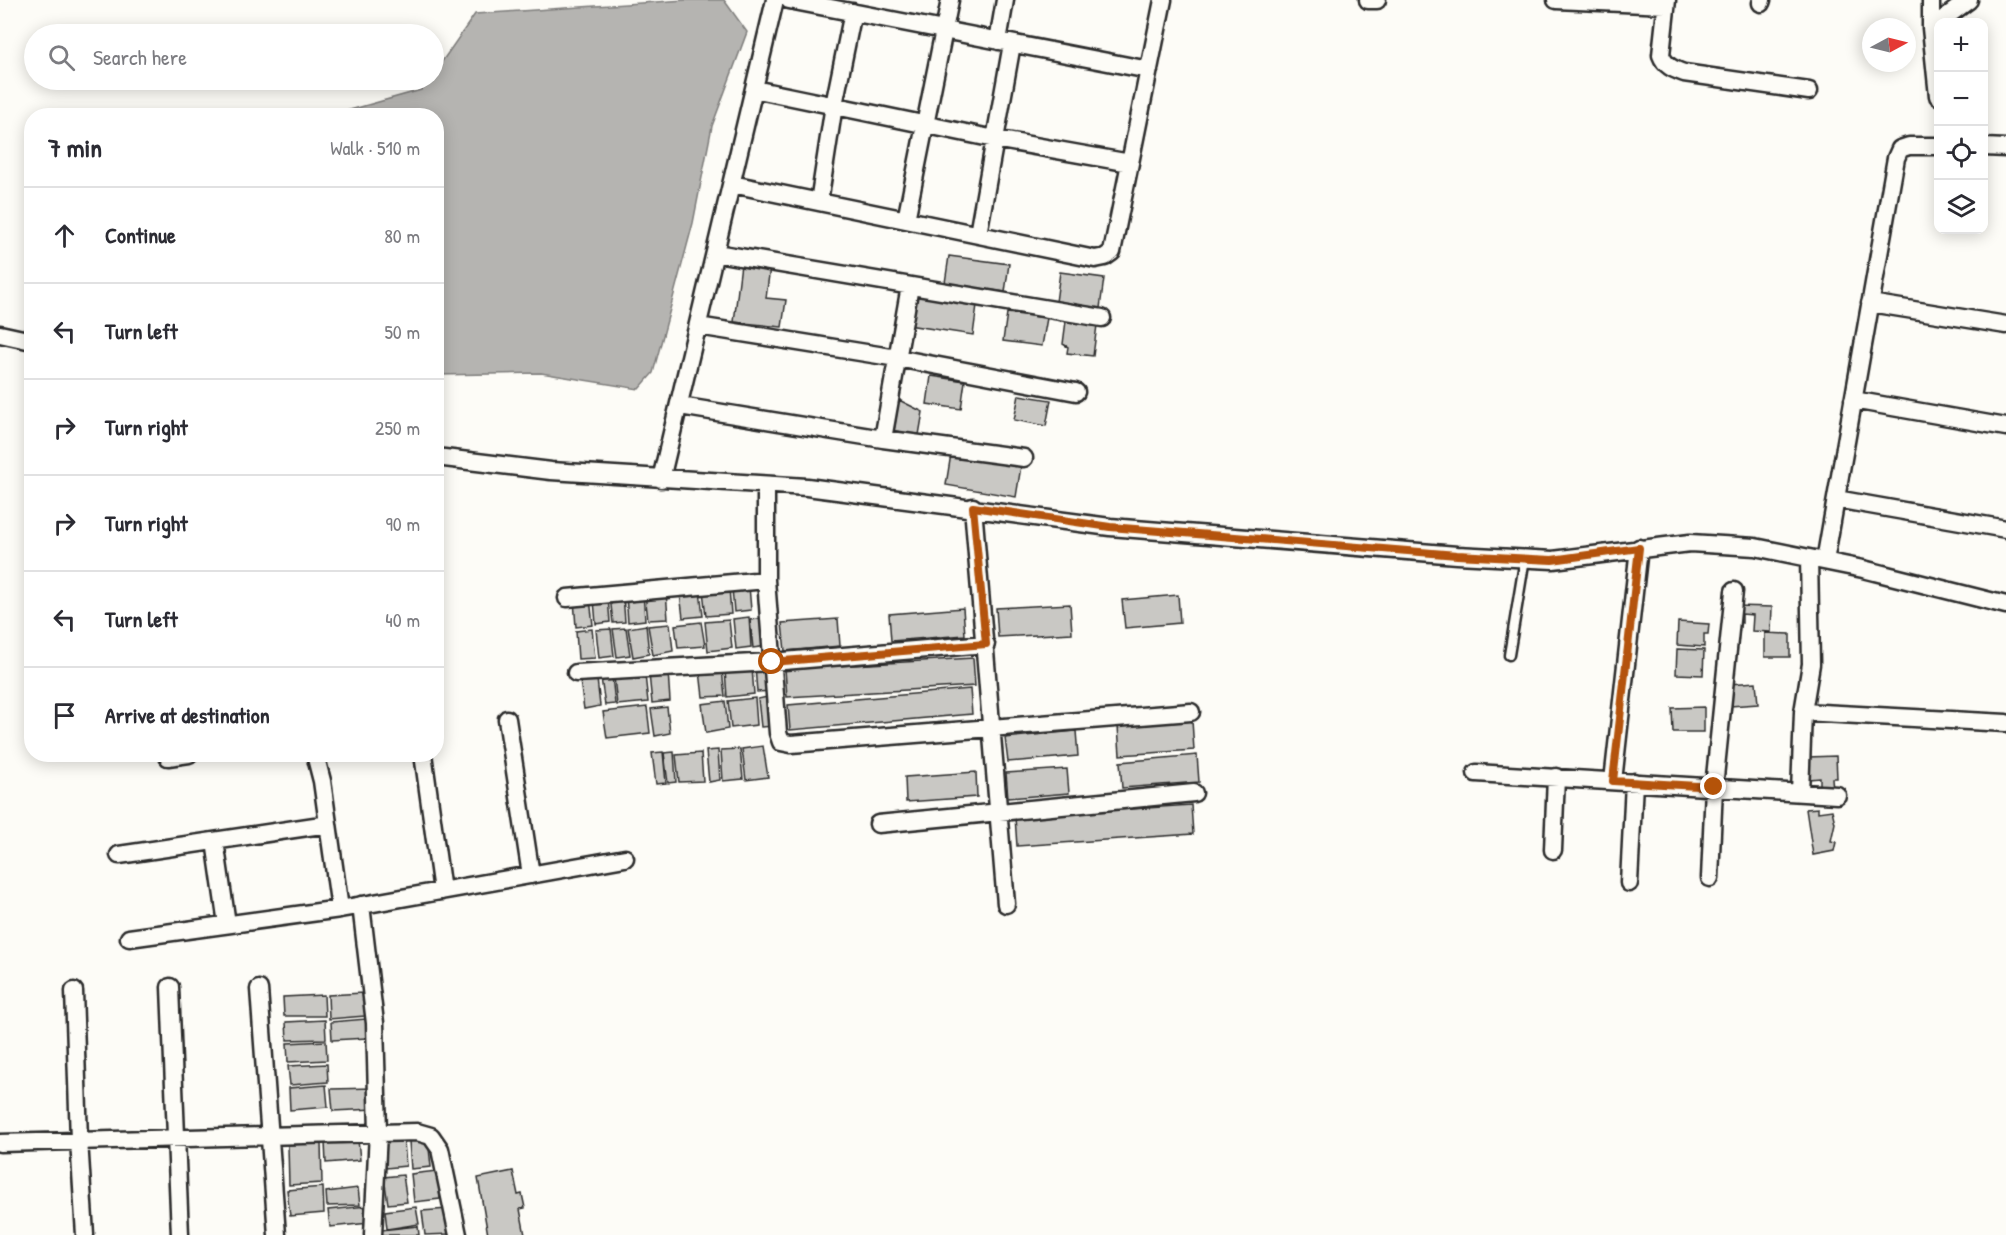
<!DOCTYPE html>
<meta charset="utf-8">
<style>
:root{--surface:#fff;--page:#f7f7f7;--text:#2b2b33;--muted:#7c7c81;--line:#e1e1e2}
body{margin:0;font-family:"Patrick Hand",sans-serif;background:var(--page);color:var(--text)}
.controls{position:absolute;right:18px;top:18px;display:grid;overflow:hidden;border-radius:12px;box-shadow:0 3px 15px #0003}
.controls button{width:54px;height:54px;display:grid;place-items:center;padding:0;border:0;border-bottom:2px solid var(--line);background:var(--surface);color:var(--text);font:30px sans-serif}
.compass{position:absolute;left:1862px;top:18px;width:54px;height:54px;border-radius:50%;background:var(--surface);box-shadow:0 3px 15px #0003;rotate:83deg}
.stop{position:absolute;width:18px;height:18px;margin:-14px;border:4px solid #b45309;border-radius:50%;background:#fff}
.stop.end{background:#b45309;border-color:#fff;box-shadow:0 2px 6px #0008}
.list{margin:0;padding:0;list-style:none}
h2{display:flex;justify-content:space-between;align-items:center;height:78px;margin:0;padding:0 24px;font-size:26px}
h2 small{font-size:20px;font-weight:400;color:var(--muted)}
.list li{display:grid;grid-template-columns:39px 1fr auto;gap:18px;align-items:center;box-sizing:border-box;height:96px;padding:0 24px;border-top:2px solid var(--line)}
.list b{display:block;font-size:22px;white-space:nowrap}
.list em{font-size:20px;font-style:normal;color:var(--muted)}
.icon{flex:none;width:33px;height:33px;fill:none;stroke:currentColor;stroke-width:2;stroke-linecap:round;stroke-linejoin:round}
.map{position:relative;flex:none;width:2006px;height:1235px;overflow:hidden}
.search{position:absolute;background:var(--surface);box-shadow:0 3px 15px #0003;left:24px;top:24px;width:420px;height:66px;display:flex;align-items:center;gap:15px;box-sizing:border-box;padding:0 21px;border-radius:33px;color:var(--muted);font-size:22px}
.panel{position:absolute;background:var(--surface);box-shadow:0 3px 15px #0003;left:24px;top:108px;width:420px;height:654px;border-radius:24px}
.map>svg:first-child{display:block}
.water{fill:#b5b4b1;stroke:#7e7d7b;stroke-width:1.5}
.building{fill:#c9c8c4;stroke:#2b2b2b;stroke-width:1.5}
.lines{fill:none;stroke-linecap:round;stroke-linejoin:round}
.service-casing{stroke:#2b2b2b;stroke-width:13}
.minor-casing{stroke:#2b2b2b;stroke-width:21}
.service{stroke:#fdfcf7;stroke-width:8}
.minor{stroke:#fdfcf7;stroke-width:16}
.route{stroke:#b45309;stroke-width:8}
</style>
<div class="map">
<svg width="2006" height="1235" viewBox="0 0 2006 1235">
<rect width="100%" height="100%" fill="#fdfcf7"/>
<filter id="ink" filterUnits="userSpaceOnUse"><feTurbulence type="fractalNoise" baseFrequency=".0167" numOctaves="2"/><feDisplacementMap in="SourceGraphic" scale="12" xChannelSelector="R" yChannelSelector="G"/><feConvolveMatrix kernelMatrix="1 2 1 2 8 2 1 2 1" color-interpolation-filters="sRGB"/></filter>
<g filter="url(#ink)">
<!-- water -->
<path class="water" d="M 686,0 L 724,0 L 747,32 L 712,126 L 693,223 L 653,373 L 639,389 L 541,373 L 437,375 L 436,116 L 332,115 L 421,90 L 429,80 L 434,80 L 434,73 L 475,14 Z"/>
<!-- building -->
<path class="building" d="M 949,256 L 1009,264 L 1005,292 L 945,283 Z
M 741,264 L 770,267 L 766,298 L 786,300 L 782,327 L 734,322 Z
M 1060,272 L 1104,278 L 1100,308 L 1056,302 Z
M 912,295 L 977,305 L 973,335 L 908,325 Z
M 1007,313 L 1047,318 L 1042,346 L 1003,341 Z
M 1066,321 L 1097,325 L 1093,356 L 1067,353 L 1068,347 L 1063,344 Z
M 931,376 L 965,381 L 961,409 L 927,404 Z
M 1019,395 L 1051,400 L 1046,426 L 1014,420 Z
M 899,400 L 923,412 L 919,435 L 894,431 Z
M 951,454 L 1021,466 L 1016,497 L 946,485 Z
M 749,586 L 751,610 L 734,612 L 732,588 Z
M 729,588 L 731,614 L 706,616 L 703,591 Z
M 666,591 L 668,619 L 648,620 L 645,594 Z
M 700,591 L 703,616 L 683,618 L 680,593 Z
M 643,593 L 645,620 L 628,622 L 626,595 Z
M 623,594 L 625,622 L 613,623 L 610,596 Z
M 1178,595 L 1180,623 L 1125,628 L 1122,600 Z
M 608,598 L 610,622 L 596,624 L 594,600 Z
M 590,599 L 593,625 L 576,627 L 574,600 Z
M 1070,604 L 1072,633 L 998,637 L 996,608 Z
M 1736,606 L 1772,607 L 1771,632 L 1752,631 L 1753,615 L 1742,614 L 1742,623 L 1736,621 Z
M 963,608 L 965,635 L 891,641 L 889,614 Z
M 749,617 L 751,647 L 736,649 L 733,619 Z
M 765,618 L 767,646 L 753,648 L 750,620 Z
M 838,619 L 840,646 L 785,651 L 782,623 Z
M 729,620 L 732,648 L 708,651 L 705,622 Z
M 701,622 L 705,646 L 678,648 L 675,625 Z
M 1678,622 L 1709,624 L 1708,634 L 1704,634 L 1704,647 L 1677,645 Z
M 670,624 L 673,651 L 653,655 L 648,626 Z
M 646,625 L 649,654 L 633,657 L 628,628 Z
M 626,628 L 630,655 L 617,657 L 613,629 Z
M 592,629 L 595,658 L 578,659 L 576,631 Z
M 611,629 L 614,656 L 599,658 L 596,630 Z
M 1765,633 L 1790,634 L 1790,657 L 1765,657 Z
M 1677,649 L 1704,650 L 1703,675 L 1676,674 Z
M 973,658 L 975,686 L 787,697 L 785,669 Z
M 770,665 L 772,691 L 757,692 L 755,667 Z
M 752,668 L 754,694 L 727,697 L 725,670 Z
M 722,670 L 725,696 L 703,697 L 700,671 Z
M 668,671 L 670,701 L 652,703 L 649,674 Z
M 645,675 L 648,702 L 617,705 L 614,677 Z
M 612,676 L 615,704 L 605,705 L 601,678 Z
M 597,679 L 600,706 L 584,709 L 580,681 Z
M 1756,682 L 1758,704 L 1730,706 L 1729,684 Z
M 970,689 L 972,714 L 790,730 L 788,705 Z
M 772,696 L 775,726 L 761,727 L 758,699 Z
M 755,698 L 757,725 L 731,728 L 728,701 Z
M 725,701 L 728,729 L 706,733 L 702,704 Z
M 647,707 L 650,733 L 607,738 L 603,712 Z
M 667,707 L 670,733 L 655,736 L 651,709 Z
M 1704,707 L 1704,732 L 1673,732 L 1672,708 Z
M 1192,721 L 1194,750 L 1120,755 L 1118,726 Z
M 1076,731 L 1078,756 L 1008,762 L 1005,738 Z
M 763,746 L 768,777 L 746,780 L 742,749 Z
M 740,749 L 743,779 L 723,781 L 721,750 Z
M 718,750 L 720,780 L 709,782 L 706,751 Z
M 663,752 L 666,783 L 656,784 L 652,753 Z
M 674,752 L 676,782 L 668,783 L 664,753 Z
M 701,753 L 703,781 L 679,782 L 676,755 Z
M 1197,755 L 1199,782 L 1122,788 L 1120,762 Z
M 1836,756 L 1837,778 L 1832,778 L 1833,791 L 1820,791 L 1820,778 L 1809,779 L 1808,757 Z
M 1067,769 L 1069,793 L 1008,798 L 1006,773 Z
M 976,772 L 977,797 L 906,802 L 905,777 Z
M 1191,805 L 1193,834 L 1017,846 L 1015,817 Z
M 1818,808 L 1818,812 L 1832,810 L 1835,823 L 1831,841 L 1836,842 L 1834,851 L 1813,855 L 1806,809 Z
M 363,993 L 365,1016 L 329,1019 L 328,995 Z
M 324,995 L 325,1016 L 284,1016 L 283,997 Z
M 366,1019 L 367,1038 L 332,1040 L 331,1022 Z
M 325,1020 L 326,1039 L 287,1040 L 286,1022 Z
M 326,1041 L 327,1060 L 288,1062 L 287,1043 Z
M 327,1064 L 328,1082 L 290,1085 L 288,1066 Z
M 326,1085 L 328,1107 L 290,1110 L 289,1088 Z
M 374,1088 L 374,1109 L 333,1111 L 331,1089 Z
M 428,1139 L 431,1167 L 411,1169 L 409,1141 Z
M 358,1140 L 360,1160 L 326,1163 L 325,1142 Z
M 404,1141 L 406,1166 L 386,1168 L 383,1143 Z
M 321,1143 L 322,1183 L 289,1185 L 288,1145 Z
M 437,1171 L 440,1199 L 414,1202 L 411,1174 Z
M 513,1171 L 518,1195 L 522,1194 L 525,1208 L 520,1209 L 525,1235 L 488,1235 L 478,1178 Z
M 403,1175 L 407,1202 L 388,1204 L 384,1177 Z
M 323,1187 L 324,1213 L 290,1216 L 287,1190 Z
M 358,1188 L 360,1205 L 327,1206 L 326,1192 Z
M 367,1206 L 369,1223 L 330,1227 L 328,1210 Z
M 416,1207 L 419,1224 L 387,1229 L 385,1211 Z
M 448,1209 L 451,1234 L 425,1235 L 422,1211 Z
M 418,1226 L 419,1235 L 382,1235 L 381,1230 Z"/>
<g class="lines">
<!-- service casing -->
<g class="service-casing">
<path id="service" d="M 1509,655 L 1525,558"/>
</g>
<!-- minor casing -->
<g class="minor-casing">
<path id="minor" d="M 789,0 L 1149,70
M 1368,0 L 1377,0
M 1556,0 L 1666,5
M 1667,0 L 1661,55 C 1665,66 1673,69 1684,73 L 1809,91
M 1931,0 L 1931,28 L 1938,96
M 1761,3 L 1762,0
M 1939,22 L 1969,0
M 998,41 L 1005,0
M 754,89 L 995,139 L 1130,163
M 1984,147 L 2006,148
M 732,184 L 1095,259 L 1105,257 L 1112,252 L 1163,0
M 819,202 L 834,105 L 853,12
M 906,220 L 950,0
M 978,234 L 1012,44
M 716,253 L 1102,318
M 1870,303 L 2006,325
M 698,326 L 897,358 L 1076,392
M 0,334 L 32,341
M 1853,400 L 2006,427
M 680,406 L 883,439 L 1024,458
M 883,439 L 910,286
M 436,457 L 551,471 L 807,487 L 1110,527 L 1457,555 L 1553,560 L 1690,543 L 1755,547 L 1863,569 L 2006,605
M 661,479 L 775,0
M 766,487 L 766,580 L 778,733 L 781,742 L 791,744 L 1191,712
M 1836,499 L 2006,529
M 973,507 L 1006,904
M 1825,561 L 1896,158 L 1900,149 L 1909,146 L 1938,146
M 567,598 L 766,580
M 576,673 L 772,662 L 986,644
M 1803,712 L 2006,723
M 507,719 L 531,875
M 315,754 L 322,781 L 340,909
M 423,754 L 442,891
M 168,757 L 189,754
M 1476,773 L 1837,795
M 1613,781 L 1639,548
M 1800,793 L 1803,712 L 1811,664 L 1809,558
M 878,824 L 1194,793
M 215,841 L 227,924
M 1553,850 L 1556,777
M 119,855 L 328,824
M 1710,878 L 1714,787 L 1734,591
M 1629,883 L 1634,782
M 361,905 L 375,1023 L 378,1132 L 373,1235
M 129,938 L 340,909 L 625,858
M 170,987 L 180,1235
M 259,989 L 277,1235
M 74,991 L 79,1140 L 85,1235
M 0,1143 L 417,1132 L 431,1136 L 440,1149 L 458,1235"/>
</g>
<!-- service -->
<use href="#service" class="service"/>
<!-- minor -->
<use href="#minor" class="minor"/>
</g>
</g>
<g class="lines" filter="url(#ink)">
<!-- route -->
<path class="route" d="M 772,662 L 986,644 L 973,507 L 1110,527 L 1457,555 L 1552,560 L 1639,548 L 1613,781 L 1714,787"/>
</g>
</svg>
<div class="controls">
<button>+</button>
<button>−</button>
<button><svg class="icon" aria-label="locate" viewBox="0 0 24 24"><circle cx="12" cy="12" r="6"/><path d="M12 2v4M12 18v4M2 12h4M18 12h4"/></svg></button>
<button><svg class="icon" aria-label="layers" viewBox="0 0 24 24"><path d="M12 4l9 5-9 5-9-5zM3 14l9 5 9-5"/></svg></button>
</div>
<svg class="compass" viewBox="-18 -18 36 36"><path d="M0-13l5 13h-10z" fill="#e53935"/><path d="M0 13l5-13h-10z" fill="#7c7c81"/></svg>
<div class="stop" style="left:772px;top:662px"></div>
<div class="stop end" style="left:1714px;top:787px"></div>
<div class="search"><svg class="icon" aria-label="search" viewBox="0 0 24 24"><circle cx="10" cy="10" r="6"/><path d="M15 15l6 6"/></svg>Search here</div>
<section class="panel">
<h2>7 min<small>Walk · 510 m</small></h2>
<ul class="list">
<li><svg class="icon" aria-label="ahead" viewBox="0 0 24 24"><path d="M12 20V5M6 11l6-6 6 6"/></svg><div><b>Continue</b></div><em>80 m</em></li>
<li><svg class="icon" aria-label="left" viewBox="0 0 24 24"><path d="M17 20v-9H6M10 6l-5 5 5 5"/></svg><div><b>Turn left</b></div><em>50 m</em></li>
<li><svg class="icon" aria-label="right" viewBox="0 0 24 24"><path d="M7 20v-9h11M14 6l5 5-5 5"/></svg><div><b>Turn right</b></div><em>250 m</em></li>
<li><svg class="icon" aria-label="right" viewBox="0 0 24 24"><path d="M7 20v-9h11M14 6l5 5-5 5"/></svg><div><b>Turn right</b></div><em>90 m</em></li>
<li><svg class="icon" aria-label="left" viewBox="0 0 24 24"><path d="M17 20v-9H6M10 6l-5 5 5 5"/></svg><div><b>Turn left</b></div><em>40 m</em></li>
<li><svg class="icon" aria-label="arrive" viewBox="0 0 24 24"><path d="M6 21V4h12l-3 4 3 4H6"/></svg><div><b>Arrive at destination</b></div></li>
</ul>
</section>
</div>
